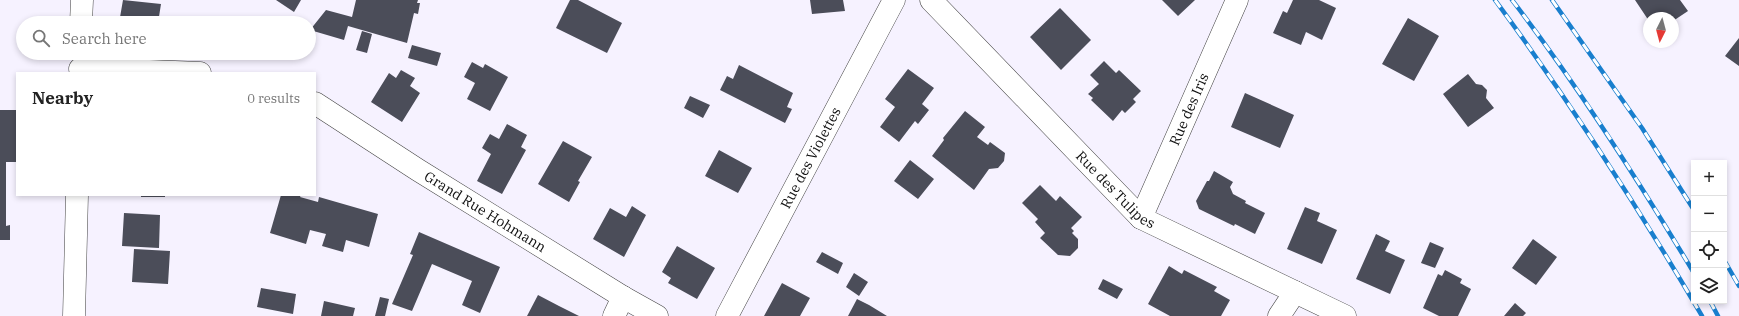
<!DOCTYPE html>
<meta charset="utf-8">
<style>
:root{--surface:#fff;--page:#f2f2f2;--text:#222;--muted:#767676;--line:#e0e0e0}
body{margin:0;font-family:"IBM Plex Serif",serif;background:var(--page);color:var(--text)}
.controls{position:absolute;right:12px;bottom:12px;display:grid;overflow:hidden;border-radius:0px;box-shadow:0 2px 6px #0003}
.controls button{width:36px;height:36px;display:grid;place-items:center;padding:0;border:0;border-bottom:1px solid var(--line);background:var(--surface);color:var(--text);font:20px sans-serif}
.compass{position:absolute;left:1643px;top:12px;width:36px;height:36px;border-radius:50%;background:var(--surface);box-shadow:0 2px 6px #0003;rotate:186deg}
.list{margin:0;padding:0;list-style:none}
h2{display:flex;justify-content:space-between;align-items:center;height:52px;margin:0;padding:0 16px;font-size:17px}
h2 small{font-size:13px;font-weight:400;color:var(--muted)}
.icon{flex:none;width:22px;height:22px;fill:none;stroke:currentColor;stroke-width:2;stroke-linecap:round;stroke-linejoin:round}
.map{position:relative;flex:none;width:1739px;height:316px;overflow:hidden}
.search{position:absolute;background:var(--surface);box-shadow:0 2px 6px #0003;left:16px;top:16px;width:300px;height:44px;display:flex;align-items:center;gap:10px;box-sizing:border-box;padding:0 14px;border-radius:22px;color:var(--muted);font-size:15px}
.panel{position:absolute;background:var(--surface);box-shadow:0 2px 6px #0003;left:16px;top:72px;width:300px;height:124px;border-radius:0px}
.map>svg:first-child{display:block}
.building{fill:#4b4d59}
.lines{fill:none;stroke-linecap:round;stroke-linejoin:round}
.street-casing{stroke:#424242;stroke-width:23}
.street{stroke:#fff;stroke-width:22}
.rail-casing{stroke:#197fce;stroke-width:4.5}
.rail{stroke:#fff;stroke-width:3;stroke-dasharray:9;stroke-linecap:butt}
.labels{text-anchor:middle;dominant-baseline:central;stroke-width:4;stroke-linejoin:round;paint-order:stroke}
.street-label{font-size:14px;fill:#0f0f0f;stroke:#fff}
</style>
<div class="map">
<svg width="1739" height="316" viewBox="0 0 1739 316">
<rect width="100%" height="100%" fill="#f6f2ff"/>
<!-- building -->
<path class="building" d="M 123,0 L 161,4 L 158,23 L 119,23 Z
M 276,0 L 301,0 L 294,12 Z
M 356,0 L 418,0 L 417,3 L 420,3 L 418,14 L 414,13 L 407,43 L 348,26 L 344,40 L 310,30 L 326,10 L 352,17 Z
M 570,0 L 578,0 L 622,23 L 607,53 L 556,28 Z
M 810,0 L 843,0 L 845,11 L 812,14 Z
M 1162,0 L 1195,0 L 1178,16 Z
M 1293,0 L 1319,0 L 1336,8 L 1322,40 L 1306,32 L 1301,45 L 1273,33 L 1283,11 L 1287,13 Z
M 1635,0 L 1680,0 L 1688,11 L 1673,21 L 1673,18 L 1649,18 L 1649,21 Z
M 1060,8 L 1091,40 L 1061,70 L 1030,37 Z
M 1408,18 L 1439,36 L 1414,81 L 1382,64 Z
M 362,31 L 372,34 L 367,53 L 356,50 Z
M 1739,38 L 1739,66 L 1725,56 Z
M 412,45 L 441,53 L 437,66 L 408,58 Z
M 1104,61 L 1116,73 L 1119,70 L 1141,91 L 1133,99 L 1136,102 L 1125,113 L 1122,110 L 1113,121 L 1091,100 L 1093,98 L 1088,94 L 1099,84 L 1090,75 Z
M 472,62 L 483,68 L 485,64 L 508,77 L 490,111 L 467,99 L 475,83 L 464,77 Z
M 739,65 L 793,93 L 787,107 L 792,109 L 785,123 L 720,90 L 727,76 L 733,79 Z
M 908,69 L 934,88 L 922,104 L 929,110 L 918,124 L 915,121 L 899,142 L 880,127 L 895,107 L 885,99 Z
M 401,70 L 415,78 L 410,86 L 420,93 L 402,122 L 371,102 L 389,73 L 396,78 Z
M 1468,74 L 1476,84 L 1482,85 L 1487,90 L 1486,98 L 1494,108 L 1468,127 L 1443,94 Z
M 1245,93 L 1294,115 L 1280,148 L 1231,127 Z
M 690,96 L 710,105 L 703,118 L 684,108 Z
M 0,110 L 17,110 L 17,162 L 6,162 L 6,226 L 10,225 L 10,240 L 0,240 Z
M 965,111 L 985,127 L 977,137 L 988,145 L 990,142 L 1005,153 L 1004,161 L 998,168 L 989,169 L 974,190 L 932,156 L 944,140 L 943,138 Z
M 507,124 L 527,135 L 521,147 L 526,150 L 502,194 L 477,181 L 491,154 L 482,148 L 490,134 L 499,139 Z
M 563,141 L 592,157 L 578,181 L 580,182 L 569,202 L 538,184 Z
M 719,150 L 752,168 L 738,193 L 705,176 Z
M 910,160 L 934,179 L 918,199 L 894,181 Z
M 1214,171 L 1233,182 L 1230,187 L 1233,194 L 1246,201 L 1245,203 L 1265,213 L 1255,234 L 1235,224 L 1234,226 L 1199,209 L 1196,201 L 1207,181 L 1209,181 Z
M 1040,185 L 1056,201 L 1060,196 L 1082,217 L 1071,228 L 1074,231 L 1072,233 L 1078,239 L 1078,248 L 1070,256 L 1058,255 L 1040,238 L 1045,233 L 1035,222 L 1038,219 L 1022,203 Z
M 141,195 L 165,195 L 165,197 L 141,197 Z
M 281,195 L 301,195 L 300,197 L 318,202 L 319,197 L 378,214 L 369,247 L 346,240 L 343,252 L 322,246 L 326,234 L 310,230 L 306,244 L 270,233 Z
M 632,206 L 646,215 L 624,257 L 593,239 L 610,208 L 626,217 Z
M 1305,207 L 1320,213 L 1317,221 L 1337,230 L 1322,264 L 1287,249 Z
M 124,213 L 160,215 L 159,248 L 122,246 Z
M 419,232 L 500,267 L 480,313 L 462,305 L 472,281 L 432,264 L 412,311 L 392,304 L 413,255 L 410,254 Z
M 1376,234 L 1390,241 L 1385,251 L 1405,260 L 1390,294 L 1356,279 Z
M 1533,239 L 1557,257 L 1536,285 L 1512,268 Z
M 1430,242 L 1444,248 L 1435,268 L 1421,263 Z
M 677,246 L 715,268 L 697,299 L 668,283 L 671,278 L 662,272 Z
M 134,249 L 170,251 L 168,284 L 132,282 Z
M 822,252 L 843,263 L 838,274 L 816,262 Z
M 1169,266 L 1182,274 L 1184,270 L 1217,287 L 1214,291 L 1230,300 L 1221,316 L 1170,316 L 1148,304 Z
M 1445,270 L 1462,279 L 1460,283 L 1471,289 L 1458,316 L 1439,316 L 1423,308 L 1438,274 L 1442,276 Z
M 854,273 L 868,282 L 859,296 L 846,287 Z
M 1103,279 L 1123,289 L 1117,299 L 1098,289 Z
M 782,283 L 810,298 L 800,316 L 764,316 Z
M 261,288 L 296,294 L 293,314 L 257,307 Z
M 538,295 L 559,306 L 579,316 L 527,316 Z
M 380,297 L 389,299 L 385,316 L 375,316 Z
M 857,299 L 869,305 L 887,316 L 848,316 Z
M 324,301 L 355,308 L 353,316 L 321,316 Z
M 1515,303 L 1526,313 L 1523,316 L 1504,316 Z"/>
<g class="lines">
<!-- street casing -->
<g class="street-casing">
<g id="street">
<path id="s1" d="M 931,0 L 1141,218 L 1345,316"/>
<path d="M 81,23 L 82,0"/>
<path d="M 80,69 L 98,69 L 200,73"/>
<path id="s2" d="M 315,103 L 418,170 L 623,297 L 657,316"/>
<path id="s3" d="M 1141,218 L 1237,0"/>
<path d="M 74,316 L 77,195"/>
<path d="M 614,316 L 623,297"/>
<path id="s4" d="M 727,316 L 894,0"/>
<path d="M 1279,316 L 1295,292"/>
</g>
</g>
<!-- street -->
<use href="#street" class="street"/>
<!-- rail casing -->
<g class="rail-casing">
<path id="rail" d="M 1495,0 C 1570,102 1638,207 1702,316
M 1512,0 C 1579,87 1638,180 1694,273
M 1552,0 L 1642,128 L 1694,210
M 1724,260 L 1739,286
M 1710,301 L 1718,316"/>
</g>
<!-- rail -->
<use href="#rail" class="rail"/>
</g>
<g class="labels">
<!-- street labels -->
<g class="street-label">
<text stroke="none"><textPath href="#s3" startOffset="119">Rue des Iris</textPath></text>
<text stroke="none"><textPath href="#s4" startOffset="179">Rue des Violettes</textPath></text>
<text stroke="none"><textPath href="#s1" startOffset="265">Rue des Tulipes</textPath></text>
<text stroke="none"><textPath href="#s2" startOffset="202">Grand Rue Hohmann</textPath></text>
</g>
</g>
</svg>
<div class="controls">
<button>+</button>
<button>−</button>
<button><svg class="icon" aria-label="locate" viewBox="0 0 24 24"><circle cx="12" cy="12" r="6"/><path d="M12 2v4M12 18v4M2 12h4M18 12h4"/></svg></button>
<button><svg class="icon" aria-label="layers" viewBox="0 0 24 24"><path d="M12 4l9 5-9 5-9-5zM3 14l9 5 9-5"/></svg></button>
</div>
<svg class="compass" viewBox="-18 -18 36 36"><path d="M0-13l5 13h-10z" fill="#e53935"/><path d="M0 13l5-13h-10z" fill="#767676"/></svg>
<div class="search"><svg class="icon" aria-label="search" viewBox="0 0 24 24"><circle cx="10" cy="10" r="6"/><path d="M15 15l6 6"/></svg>Search here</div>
<section class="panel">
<h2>Nearby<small>0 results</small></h2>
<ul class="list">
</ul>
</section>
</div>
